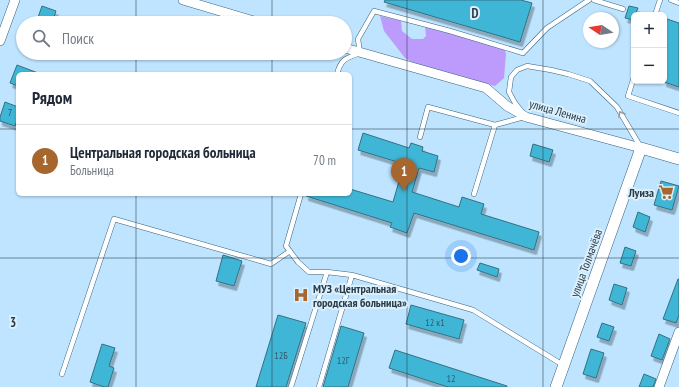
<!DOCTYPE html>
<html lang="ru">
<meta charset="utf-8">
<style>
:root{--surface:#fff;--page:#f2f2f3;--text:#1f2937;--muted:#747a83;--line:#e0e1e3;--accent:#a6662e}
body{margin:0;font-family:"PT Sans Narrow",sans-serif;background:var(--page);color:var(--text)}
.controls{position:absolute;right:12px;top:12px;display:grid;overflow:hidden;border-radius:6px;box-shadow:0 1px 3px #0004}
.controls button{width:36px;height:36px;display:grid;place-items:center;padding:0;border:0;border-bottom:1px solid var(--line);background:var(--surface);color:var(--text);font:20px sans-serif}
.compass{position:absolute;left:583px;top:12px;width:36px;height:36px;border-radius:50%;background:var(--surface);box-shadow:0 1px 3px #0004;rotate:282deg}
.you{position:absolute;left:461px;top:256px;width:14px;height:14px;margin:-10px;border:3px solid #fff;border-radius:50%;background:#1a73e8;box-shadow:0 0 0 6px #1a73e833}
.badge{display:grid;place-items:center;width:26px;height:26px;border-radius:50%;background:var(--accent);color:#fff;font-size:13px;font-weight:700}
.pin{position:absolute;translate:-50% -33px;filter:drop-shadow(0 1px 2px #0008)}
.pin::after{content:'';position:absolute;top:21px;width:14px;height:12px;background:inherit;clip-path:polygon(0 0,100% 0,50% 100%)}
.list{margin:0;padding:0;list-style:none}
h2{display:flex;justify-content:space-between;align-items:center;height:52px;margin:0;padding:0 16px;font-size:17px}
h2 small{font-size:13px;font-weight:400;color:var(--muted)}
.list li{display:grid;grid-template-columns:26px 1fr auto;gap:12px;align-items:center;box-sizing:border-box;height:72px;padding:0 16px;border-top:1px solid var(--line)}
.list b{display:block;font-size:15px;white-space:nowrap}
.list p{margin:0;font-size:13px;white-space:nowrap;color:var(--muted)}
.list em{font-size:13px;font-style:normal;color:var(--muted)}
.icon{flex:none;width:22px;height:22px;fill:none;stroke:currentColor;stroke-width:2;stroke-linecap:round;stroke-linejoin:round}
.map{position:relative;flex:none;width:679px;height:387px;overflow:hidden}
.search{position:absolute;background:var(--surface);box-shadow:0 1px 3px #0004;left:16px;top:16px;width:336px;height:44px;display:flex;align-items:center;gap:10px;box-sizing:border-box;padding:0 14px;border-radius:22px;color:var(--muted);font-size:15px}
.panel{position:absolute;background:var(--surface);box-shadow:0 1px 3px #0004;left:16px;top:72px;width:336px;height:124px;border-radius:6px}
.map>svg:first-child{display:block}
.forest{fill:#bd9bfc}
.building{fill:#40b6d6;stroke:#337081;filter:url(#shadow)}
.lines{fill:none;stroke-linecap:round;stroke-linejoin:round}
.service-casing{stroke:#376380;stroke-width:5.5}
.minor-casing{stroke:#376380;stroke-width:10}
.tertiary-casing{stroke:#376380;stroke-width:12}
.service{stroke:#fff;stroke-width:4.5}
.minor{stroke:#fff;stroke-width:9}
.tertiary{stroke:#fff;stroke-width:11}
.oneway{stroke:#949ea4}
.grid{fill:none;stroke:#293c49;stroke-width:1;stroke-opacity:0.55}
.labels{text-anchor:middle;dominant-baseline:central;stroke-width:4;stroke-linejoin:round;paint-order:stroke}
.number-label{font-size:10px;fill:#2f5a6c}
.street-label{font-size:12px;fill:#293c49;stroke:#dceffc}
.poi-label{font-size:12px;font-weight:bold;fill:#293c49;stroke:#dceffc;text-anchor:end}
.grid-label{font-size:13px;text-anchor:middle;font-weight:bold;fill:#293c49;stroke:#dceffc;stroke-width:4;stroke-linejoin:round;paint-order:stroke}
</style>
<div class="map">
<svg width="679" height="387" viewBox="0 0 679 387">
<defs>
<filter id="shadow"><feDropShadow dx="2.5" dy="4.5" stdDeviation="0" flood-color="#0004"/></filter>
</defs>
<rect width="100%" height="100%" fill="#bee4ff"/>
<!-- forest -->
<path class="forest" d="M 380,16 L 401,21 L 402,31 L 412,39 L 423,39 L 426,36 L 425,27 L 504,48 L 506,54 L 504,78 L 495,86 L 417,65 L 405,58 L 384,31 Z"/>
<!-- building -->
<path class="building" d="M 385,0 L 521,0 L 532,3 L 520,42 L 384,2 Z
M 42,6 L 56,11 L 52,23 L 36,23 Z
M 629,6 L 638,8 L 635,15 L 634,15 L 634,20 L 625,18 Z
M 664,18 L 679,23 L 679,87 L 664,82 Z
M 17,65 L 38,73 L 38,74 L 18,74 L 18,86 L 10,83 Z
M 5,102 L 18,107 L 18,118 L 15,126 L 0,121 L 0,117 Z
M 363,133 L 409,148 L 411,143 L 423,147 L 422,151 L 438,156 L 434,172 L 419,168 L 412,192 L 459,207 L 462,197 L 484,204 L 481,214 L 539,232 L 534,250 L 414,213 L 407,233 L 390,227 L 392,223 L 306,196 L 306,194 L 350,194 L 350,189 L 393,202 L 404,164 L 358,150 Z
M 533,144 L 553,150 L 549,162 L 530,156 Z
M 661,181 L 679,186 L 672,210 L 654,205 Z
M 638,212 L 650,217 L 645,232 L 633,227 Z
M 625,247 L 636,251 L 631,266 L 620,263 Z
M 223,255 L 242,261 L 234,286 L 216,281 Z
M 480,263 L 499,269 L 497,277 L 477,270 Z
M 678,279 L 679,279 L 679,315 L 676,323 L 663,319 Z
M 614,284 L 627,288 L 622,305 L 609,300 Z
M 411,305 L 464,320 L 459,339 L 406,324 Z
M 278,315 L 306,323 L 286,387 L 256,387 Z
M 602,323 L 614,327 L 609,341 L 597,337 Z
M 341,326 L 364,333 L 348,387 L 323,387 Z
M 659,334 L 670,339 L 662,360 L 651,356 Z
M 102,344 L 115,348 L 109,366 L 114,368 L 108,387 L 104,387 L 90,382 Z
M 591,349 L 604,353 L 596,378 L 583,374 Z
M 395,350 L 507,386 L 507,387 L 448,387 L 389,368 Z
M 644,374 L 656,379 L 653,387 L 639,387 Z"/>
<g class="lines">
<!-- service casing -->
<g class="service-casing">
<path id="service" d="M 594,0 L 623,9
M 671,0 L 679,3
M 655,15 L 660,0
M 337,74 C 341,59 346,58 360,53 L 358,39 L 374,11 L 450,31 L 523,53 L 547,28 L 589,0
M 634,77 L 628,96 L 679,113
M 522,112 L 515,103 L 509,92 L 511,77 L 517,70 L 527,66 L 551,70 L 568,74 L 590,81 L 617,107 L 640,146
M 420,137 L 428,107 L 495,125
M 301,194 L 286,246 L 298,262 L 309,272 L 327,272
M 474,194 L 495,125 L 524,117
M 62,374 L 114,219 L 271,264 L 290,251
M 291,387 L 327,272 L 352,275 L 473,310 L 563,365
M 319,387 L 352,275"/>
</g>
<!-- minor casing -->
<g class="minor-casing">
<path id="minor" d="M 183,0 L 260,23
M 0,41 L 15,0
M 345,48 L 486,88 L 507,106 L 526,117 L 641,148
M 659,387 L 679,332"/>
</g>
<!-- tertiary casing -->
<g class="tertiary-casing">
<path id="tertiary" d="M 556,387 L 641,148 L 679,159"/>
</g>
<!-- service -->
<use href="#service" class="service"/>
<!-- minor -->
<use href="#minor" class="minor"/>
<!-- tertiary -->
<use href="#tertiary" class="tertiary"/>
</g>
<!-- one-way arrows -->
<defs><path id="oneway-chevron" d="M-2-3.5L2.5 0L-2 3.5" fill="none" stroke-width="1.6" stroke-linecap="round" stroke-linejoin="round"/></defs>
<use class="oneway" href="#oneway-chevron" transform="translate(621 114) rotate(-121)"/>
<!-- grid -->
<path class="grid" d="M 136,0 L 136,23M 272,0 L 272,23M 407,0 L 407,387M 543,0 L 543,387M 136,53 L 136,74M 272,53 L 272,74M 0,129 L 18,129M 350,129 L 679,129M 136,194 L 136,387M 272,194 L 272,387M 0,258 L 679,258"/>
<!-- icons -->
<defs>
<g id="supermarket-bare" transform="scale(1.2)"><path d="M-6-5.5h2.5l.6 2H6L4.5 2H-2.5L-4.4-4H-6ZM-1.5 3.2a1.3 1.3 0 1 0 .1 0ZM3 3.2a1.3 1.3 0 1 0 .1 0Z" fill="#a6662e" stroke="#dceffc" stroke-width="2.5" paint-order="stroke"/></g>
<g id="hospital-bare" transform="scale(1.2)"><path d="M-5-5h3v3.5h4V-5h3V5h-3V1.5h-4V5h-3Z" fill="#a6662e" stroke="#dceffc" stroke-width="2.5" paint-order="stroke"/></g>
</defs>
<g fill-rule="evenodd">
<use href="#supermarket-bare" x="666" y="192"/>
<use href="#hospital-bare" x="301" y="295"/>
</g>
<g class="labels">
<!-- number labels -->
<g class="number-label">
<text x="10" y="112">7</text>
<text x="435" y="322">12 к1</text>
<text x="281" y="355">12Б</text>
<text x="343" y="360">12Г</text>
<text x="451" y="378">12</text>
</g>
<!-- street labels -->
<g class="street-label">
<text transform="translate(558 111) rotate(16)">улица Ленина</text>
<text transform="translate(586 263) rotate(-70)">улица Толмачёва</text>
</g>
<!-- poi labels -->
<g class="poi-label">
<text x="654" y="192">Луиза</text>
<text x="313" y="288" text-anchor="start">МУЗ «Центральная<tspan x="313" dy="14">городская больница»</tspan></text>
</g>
</g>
<g class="grid-label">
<text x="475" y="18">D</text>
<text x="13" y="327">3</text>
</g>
</svg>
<div class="controls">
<button>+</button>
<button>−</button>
</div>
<svg class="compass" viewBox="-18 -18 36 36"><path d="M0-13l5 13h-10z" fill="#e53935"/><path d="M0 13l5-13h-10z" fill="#747a83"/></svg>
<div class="you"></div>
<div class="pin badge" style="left:404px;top:191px">1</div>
<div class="search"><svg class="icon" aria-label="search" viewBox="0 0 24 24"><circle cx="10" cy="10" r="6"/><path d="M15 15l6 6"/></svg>Поиск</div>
<section class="panel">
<h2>Рядом<small></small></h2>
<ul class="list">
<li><span class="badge">1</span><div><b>Центральная городская больница</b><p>Больница</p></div><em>70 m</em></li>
</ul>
</section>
</div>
